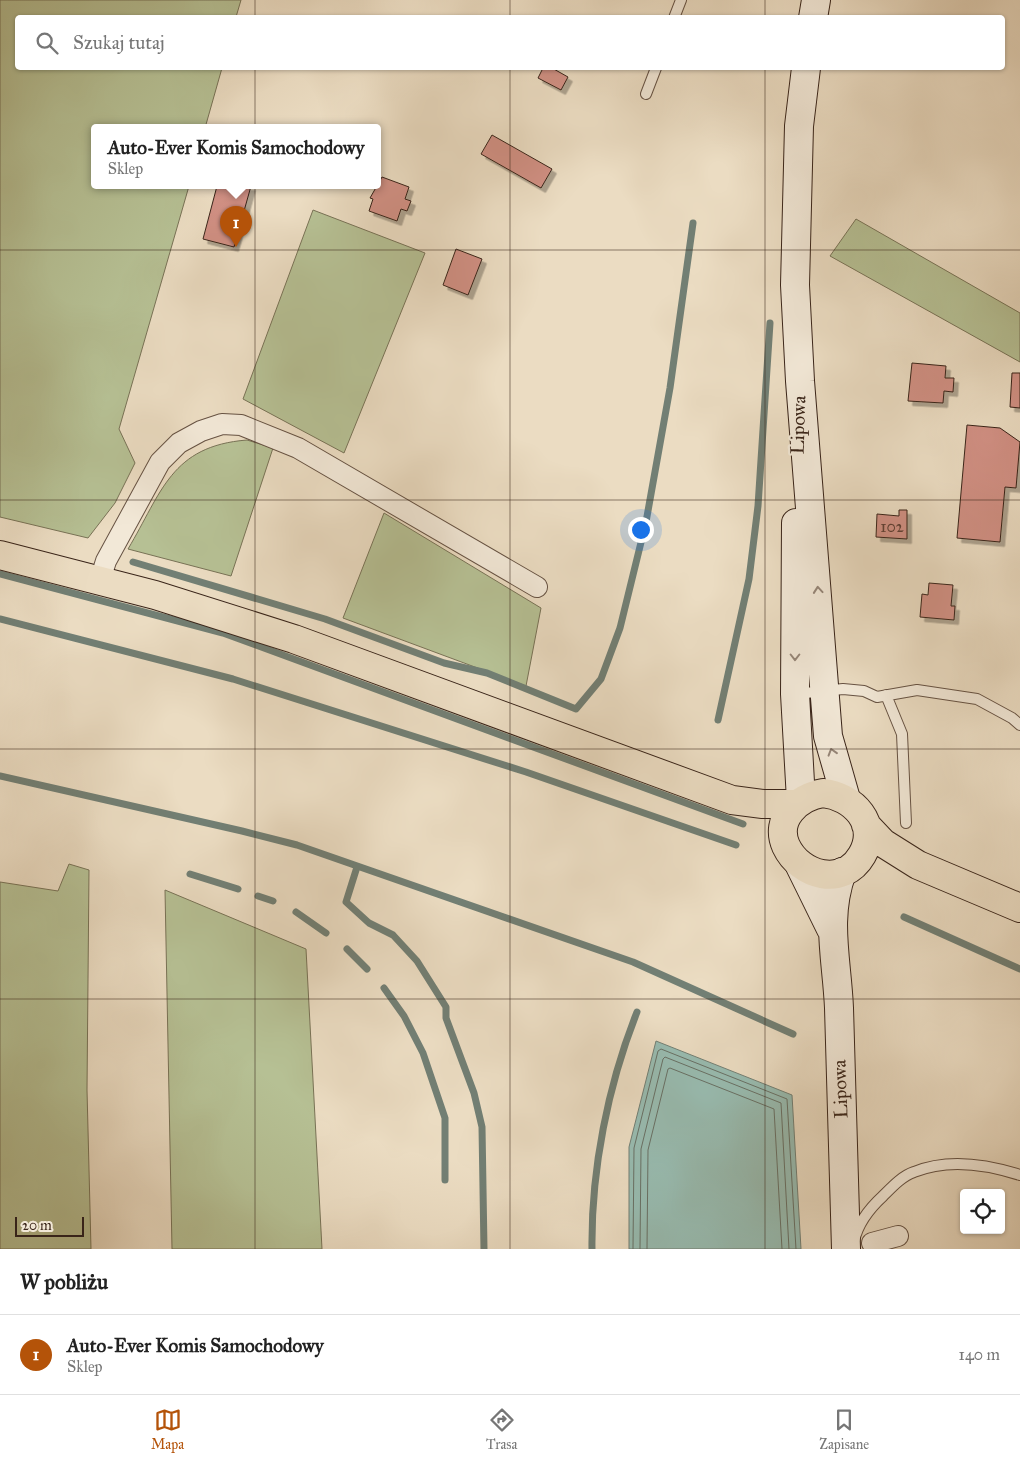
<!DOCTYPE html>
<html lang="pl">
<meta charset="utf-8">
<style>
:root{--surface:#fff;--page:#f2f2f2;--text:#222;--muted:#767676;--line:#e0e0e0;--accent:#b45309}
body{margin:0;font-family:"IM FELL Great Primer",serif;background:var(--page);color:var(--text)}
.controls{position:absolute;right:15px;bottom:15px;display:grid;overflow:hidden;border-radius:5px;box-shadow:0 1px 4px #0004}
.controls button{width:45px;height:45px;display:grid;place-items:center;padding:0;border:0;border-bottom:1px solid var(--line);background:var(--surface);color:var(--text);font:25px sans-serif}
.scale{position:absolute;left:15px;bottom:12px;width:69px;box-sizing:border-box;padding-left:5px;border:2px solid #392419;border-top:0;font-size:14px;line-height:18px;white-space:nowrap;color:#392419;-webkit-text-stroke:4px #f2e8d7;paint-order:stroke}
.you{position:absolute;left:640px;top:529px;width:18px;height:18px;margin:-12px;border:4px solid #fff;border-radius:50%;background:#1a73e8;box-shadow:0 0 0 8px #1a73e833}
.badge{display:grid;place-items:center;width:32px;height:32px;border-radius:50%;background:var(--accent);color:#fff;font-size:16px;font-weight:700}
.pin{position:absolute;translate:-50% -41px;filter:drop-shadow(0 1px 2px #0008)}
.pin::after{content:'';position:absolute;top:26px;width:18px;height:15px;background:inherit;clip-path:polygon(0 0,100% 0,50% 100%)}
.popup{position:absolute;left:91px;top:124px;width:290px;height:65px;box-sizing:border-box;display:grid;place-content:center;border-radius:5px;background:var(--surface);filter:drop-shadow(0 1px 4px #0005);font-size:16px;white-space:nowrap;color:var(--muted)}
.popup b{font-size:19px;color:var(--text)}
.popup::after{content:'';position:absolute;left:50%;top:100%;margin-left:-10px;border:10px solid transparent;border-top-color:var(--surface)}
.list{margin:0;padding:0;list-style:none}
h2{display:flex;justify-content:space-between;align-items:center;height:65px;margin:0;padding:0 20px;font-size:21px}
h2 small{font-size:16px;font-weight:400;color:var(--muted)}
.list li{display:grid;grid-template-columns:32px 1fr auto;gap:15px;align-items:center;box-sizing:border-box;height:80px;padding:0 20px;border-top:1px solid var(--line)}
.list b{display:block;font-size:19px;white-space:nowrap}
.list p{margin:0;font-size:16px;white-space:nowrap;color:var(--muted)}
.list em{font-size:16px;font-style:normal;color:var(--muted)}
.icon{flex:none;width:28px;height:28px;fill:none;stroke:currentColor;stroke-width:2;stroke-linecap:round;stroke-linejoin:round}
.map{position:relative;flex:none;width:1020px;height:1249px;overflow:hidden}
.search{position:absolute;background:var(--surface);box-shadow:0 1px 4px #0004;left:15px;right:15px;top:15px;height:55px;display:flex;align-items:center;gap:12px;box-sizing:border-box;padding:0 18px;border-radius:5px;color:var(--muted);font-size:19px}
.sheet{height:145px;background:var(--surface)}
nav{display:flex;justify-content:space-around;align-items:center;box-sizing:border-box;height:70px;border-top:1px solid var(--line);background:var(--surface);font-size:14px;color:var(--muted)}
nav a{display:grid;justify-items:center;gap:2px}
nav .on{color:var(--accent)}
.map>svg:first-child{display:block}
.green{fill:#b6c094;stroke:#787256}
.water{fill:#98bcb1;stroke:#727f74}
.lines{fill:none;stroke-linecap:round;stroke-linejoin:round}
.shore{stroke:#687065;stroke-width:1}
.stream{stroke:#727f74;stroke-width:7}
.building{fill:#d19084;stroke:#392419;filter:url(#shadow)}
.lane-casing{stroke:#665243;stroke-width:12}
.street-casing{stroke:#665243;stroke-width:22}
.secondary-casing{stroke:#392419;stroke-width:30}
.highway-casing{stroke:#392419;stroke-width:30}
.lane{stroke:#f2e8d7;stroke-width:10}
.street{stroke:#f2e8d7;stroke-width:20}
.secondary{stroke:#f2e8d7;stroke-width:28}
.highway{stroke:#ebdcc2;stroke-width:28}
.oneway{stroke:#968678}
.grid{fill:none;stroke:#392419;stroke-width:1;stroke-opacity:0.55}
.labels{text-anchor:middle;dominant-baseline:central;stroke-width:4.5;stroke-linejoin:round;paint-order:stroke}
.number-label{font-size:16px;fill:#5f3f34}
.street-label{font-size:19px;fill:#392419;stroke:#f2e8d7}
</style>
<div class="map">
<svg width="1020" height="1249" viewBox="0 0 1020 1249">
<defs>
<filter id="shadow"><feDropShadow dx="4.5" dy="4.5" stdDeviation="0" flood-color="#0004"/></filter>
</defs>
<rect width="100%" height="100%" fill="#ebdcc2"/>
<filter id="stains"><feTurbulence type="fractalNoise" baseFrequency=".004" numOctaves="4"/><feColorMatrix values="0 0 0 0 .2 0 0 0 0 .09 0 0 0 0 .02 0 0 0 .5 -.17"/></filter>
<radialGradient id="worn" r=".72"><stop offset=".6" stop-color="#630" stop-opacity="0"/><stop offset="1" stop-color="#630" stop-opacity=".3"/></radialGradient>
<!-- green -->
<path class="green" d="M 0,0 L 241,0 L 236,17 L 18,18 L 18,68 L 222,68 L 205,128 L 95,128 L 95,186 L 189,186 L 119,429 L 135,463 L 115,503 L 88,538 L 0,517 Z
M 313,210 L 425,253 L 344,453 L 243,399 Z
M 856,219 L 1020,313 L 1020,362 L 830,256 Z
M 247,440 L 273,448 L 231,576 L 128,549 C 162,492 171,446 247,440 Z
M 384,513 L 541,608 L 526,686 L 343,618 Z
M 69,864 L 89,870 L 87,1090 L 91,1249 L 0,1249 L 0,882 L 58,891 Z
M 165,890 L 306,949 L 322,1249 L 172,1249 Z"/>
<!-- water -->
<path class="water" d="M 656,1041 L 792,1095 L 801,1249 L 629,1249 L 629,1147 Z"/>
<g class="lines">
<!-- shore -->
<path class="shore" d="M 633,1249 L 634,1148 L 658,1051 L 661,1049 L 787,1099 L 796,1249
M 640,1249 L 641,1149 L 663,1059 L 665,1057 L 781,1103 L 789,1249
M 647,1249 L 648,1150 L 668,1069 L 670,1068 L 774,1109 L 782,1249"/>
<!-- stream -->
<path class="stream" d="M 133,562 L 325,619 L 444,663 L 487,673 L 576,709 L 601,679 L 620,628 L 646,522 L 670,388 L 693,223
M 0,574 L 223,633 L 743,824
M 0,619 L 233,679 L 526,772 L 736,845
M 718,720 L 749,579 L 758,506 L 770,323
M 0,776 L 242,831 L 297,845 L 633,962 L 793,1034
M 357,867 L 346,902 L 369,923 L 393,935 L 417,961 L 446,1007 L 446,1018 L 474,1093 L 482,1127 L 484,1249
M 190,874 L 238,889
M 258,896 L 273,901
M 296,912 L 326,933
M 904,917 L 1020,969
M 347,949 L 367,969
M 384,988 L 404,1016 L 423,1053 L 445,1118 L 445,1180
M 592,1249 C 591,1170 608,1085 637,1012"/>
</g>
<!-- building -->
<path class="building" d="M 543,68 L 552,68 L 568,77 L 561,90 L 538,78 Z
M 492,135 L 552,169 L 541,188 L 481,154 Z
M 382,177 L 409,187 L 405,199 L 411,201 L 407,211 L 401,209 L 397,221 L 369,211 L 373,199 L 370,198 Z
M 217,186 L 251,186 L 234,247 L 203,239 Z
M 456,249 L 482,259 L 468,295 L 443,285 Z
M 912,363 L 946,366 L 945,378 L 954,378 L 953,392 L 944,391 L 943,403 L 908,401 Z
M 1012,373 L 1020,373 L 1020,408 L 1010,407 Z
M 967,425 L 1000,428 L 1020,442 L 1016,488 L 1005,487 L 1000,542 L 957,538 Z
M 899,510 L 907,510 L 907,539 L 876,537 L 877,514 L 899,516 Z
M 929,583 L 953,585 L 951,606 L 955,606 L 954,620 L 920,617 L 922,594 L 928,595 Z"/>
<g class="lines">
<!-- lane casing -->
<g class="lane-casing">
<path id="lane" d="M 674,18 L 681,0
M 646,94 L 656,68
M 796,694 L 843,689 L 864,691 L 877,697 L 917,690 L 977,699 L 1012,718 L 1020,725
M 886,695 L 902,734 L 906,823
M 854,1241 C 858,1223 871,1207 883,1196 C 892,1187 902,1176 914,1172 C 948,1158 986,1164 1020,1175"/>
</g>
<!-- street casing -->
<g class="street-casing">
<path id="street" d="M 100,580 L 106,561 L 160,462 L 179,443 L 201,431 L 222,424 L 241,425 L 298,448 L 537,587
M 872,1243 L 898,1236"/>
</g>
<!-- secondary casing -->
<g class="secondary-casing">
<path id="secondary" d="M 813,18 L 816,0
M 806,68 L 799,126 L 795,285 L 800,381 L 828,736 L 846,799
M 796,523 L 795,694 L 801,800
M 800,866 L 831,929
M 842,872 C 825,919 837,960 839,1008 C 842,1088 843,1169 846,1249"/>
</g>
<!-- highway casing -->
<g class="highway-casing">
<path id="highway" d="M 0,555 L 155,595 L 294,639 L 732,800 L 763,804 L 796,804
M 823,793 C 853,796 880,824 862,855 C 843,888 800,876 786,846 C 774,819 798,797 823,793 Z
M 866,825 L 883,843 L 918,865 L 1020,908"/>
</g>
<!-- lane -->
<use href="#lane" class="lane"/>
<!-- street -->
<use href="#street" class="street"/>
<!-- secondary -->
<use href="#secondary" class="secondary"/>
<!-- highway -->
<use href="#highway" class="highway"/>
</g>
<!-- one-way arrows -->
<defs><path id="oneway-chevron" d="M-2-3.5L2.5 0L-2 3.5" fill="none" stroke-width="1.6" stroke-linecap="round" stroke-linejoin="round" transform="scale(1.25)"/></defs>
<g class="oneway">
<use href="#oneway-chevron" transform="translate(818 590) rotate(-95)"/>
<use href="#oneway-chevron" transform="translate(795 657) rotate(90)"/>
<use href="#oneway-chevron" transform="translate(832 752) rotate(-107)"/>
</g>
<!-- grid -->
<path class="grid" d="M 255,0 L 255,18M 510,0 L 510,18M 765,0 L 765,18M 255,68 L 255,1249M 510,68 L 510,1249M 765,68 L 765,1249M 0,250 L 1020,250M 0,500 L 1020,500M 0,749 L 1020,749M 0,999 L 1020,999"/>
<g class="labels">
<!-- number labels -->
<g class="number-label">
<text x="892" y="526">102</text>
</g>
<!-- street labels -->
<g class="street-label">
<text transform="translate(798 425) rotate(-88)">Lipowa</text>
<text transform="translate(840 1089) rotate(-92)">Lipowa</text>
</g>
</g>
<rect width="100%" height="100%" filter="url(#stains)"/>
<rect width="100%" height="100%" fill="url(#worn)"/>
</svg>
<div class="controls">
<button><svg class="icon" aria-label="locate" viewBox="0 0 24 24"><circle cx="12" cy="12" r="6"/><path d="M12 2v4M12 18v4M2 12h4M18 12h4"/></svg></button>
</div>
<div class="scale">20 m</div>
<div class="you"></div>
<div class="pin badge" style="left:236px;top:247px">1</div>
<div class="popup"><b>Auto-Ever Komis Samochodowy</b>Sklep</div>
<div class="search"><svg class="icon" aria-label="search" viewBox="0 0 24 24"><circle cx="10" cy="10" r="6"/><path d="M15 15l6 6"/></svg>Szukaj tutaj</div>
</div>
<section class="sheet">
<h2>W pobliżu<small></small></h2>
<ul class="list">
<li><span class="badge">1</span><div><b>Auto-Ever Komis Samochodowy</b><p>Sklep</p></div><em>140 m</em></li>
</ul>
</section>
<nav>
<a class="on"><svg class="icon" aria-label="map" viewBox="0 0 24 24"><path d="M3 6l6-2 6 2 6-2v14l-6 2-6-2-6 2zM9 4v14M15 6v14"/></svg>Mapa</a>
<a><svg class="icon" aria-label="directions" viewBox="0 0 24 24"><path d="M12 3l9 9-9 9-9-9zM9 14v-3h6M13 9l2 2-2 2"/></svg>Trasa</a>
<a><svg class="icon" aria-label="saved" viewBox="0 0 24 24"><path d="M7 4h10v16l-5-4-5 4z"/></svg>Zapisane</a>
</nav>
